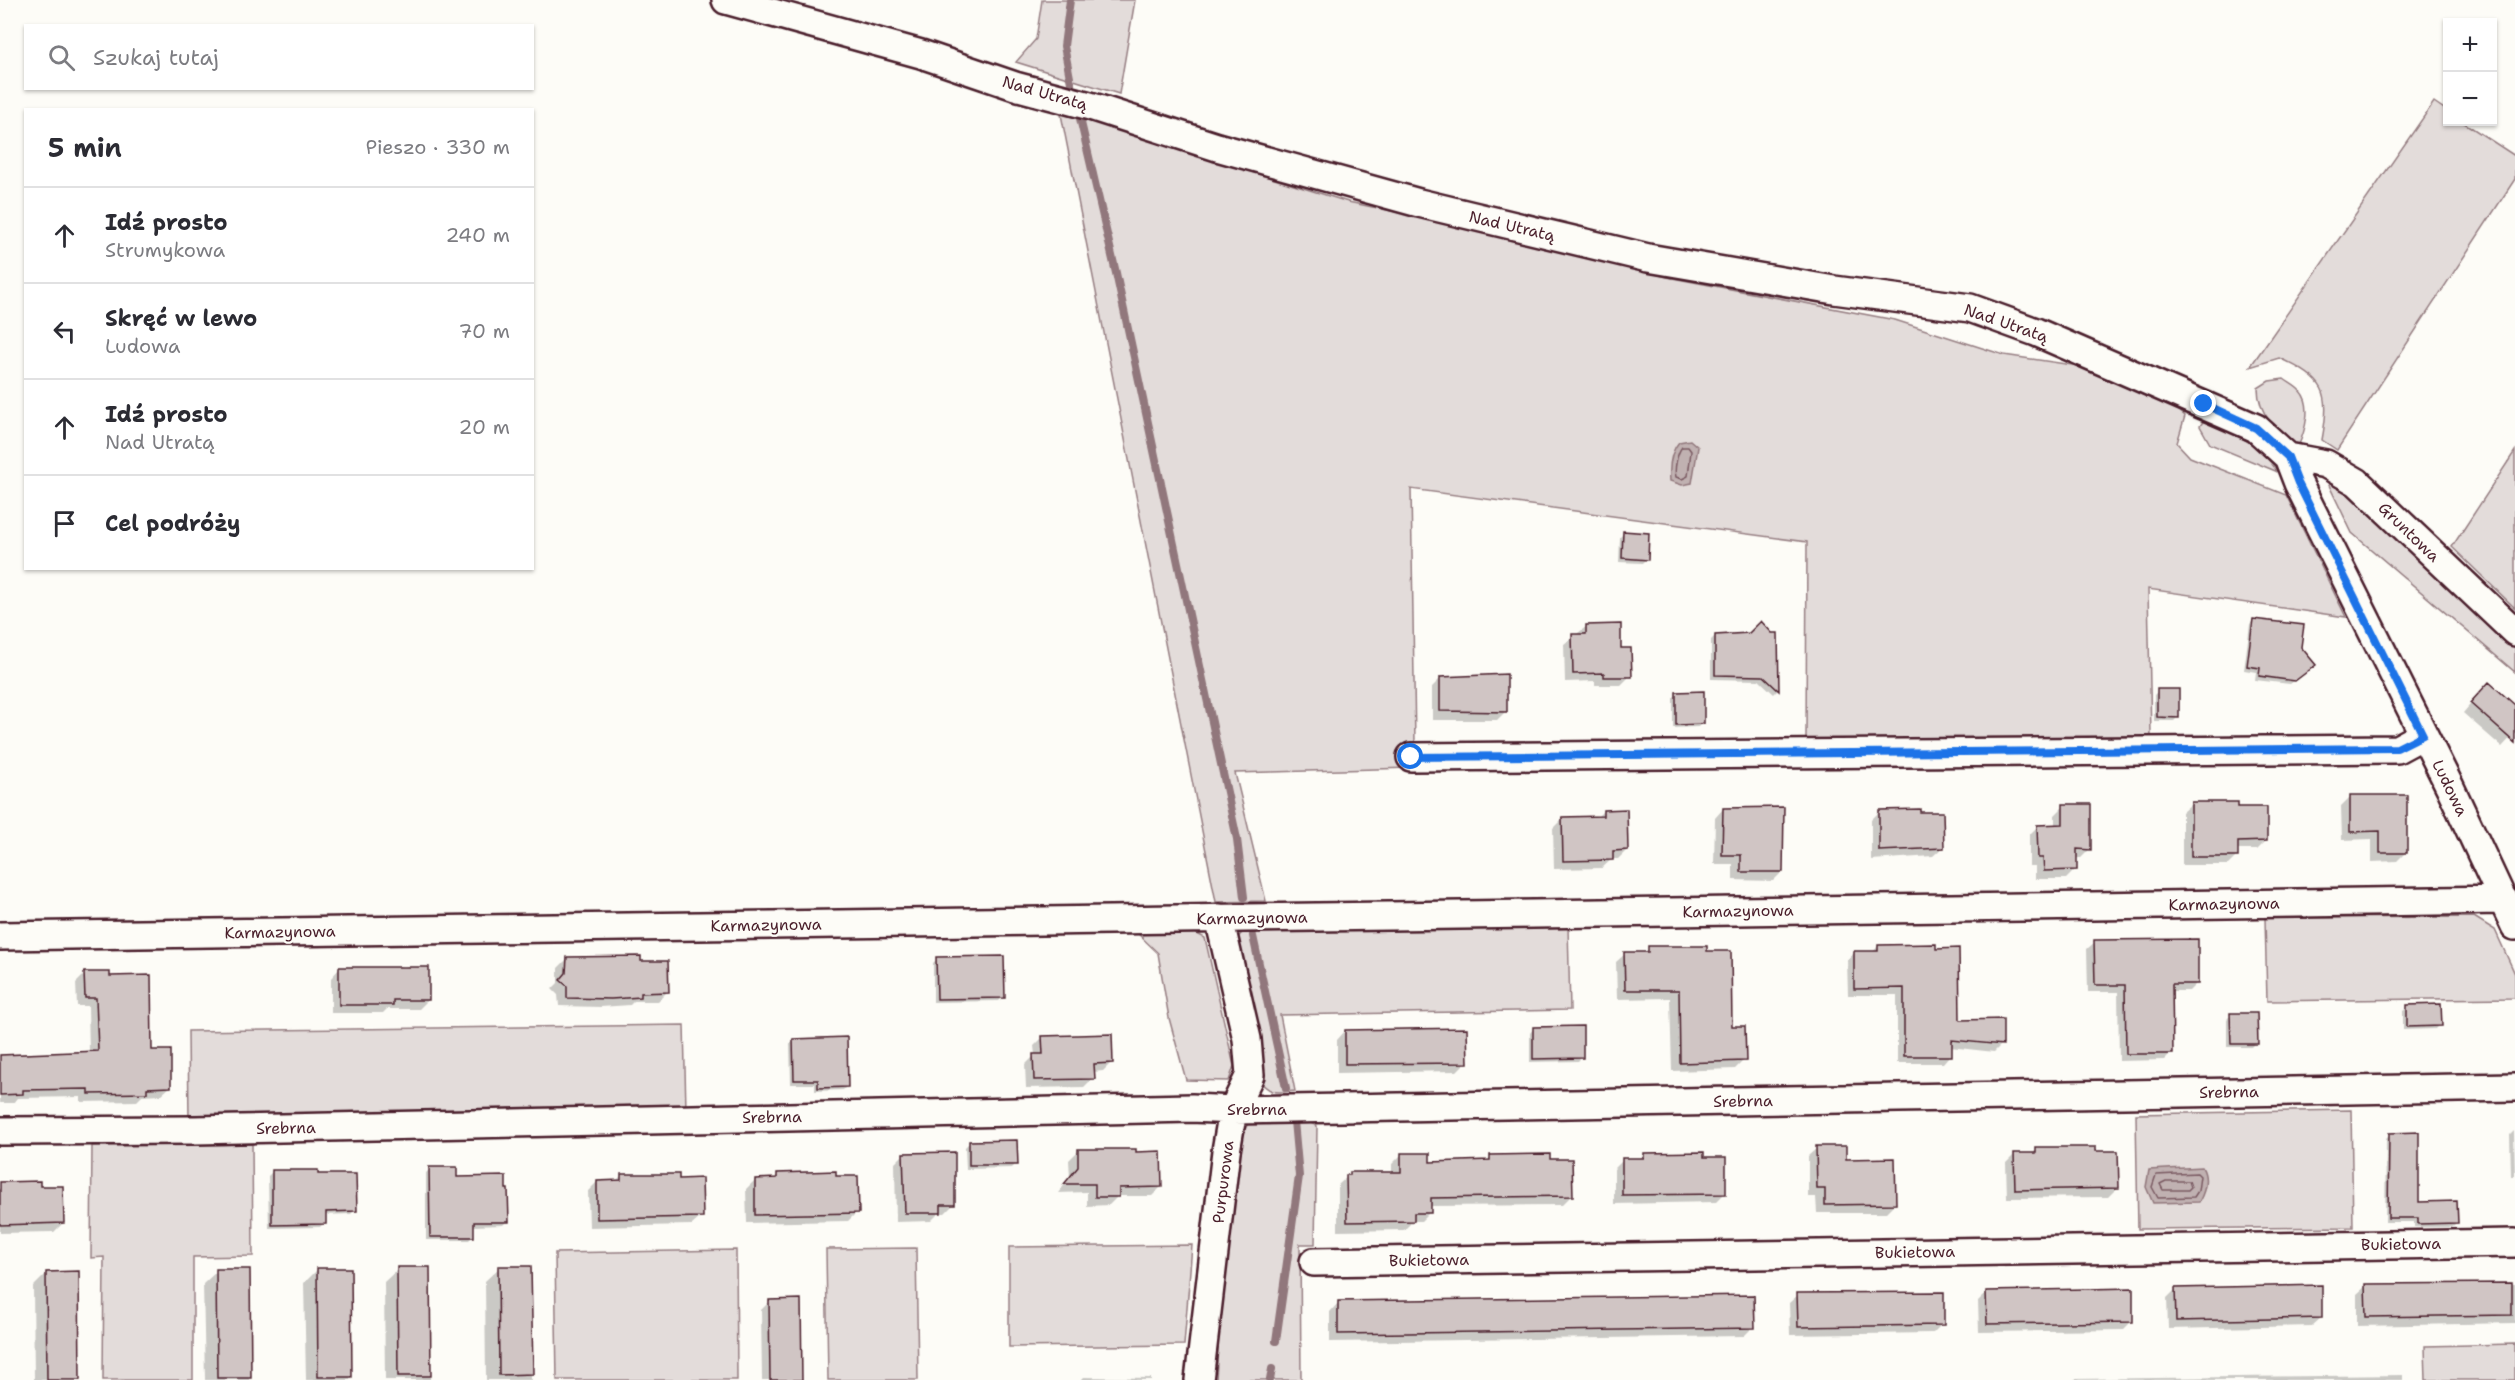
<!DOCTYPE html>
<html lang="pl">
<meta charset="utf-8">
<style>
:root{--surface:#fff;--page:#f2f2f3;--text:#2b2b33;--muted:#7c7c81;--line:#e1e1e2}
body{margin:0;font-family:"Shantell Sans",sans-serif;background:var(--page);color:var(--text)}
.controls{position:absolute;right:18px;top:18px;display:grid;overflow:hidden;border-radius:0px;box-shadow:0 2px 4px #0004}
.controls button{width:54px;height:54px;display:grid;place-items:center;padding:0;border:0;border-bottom:2px solid var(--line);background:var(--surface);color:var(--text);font:30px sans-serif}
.stop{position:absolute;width:18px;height:18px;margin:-14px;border:4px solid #1a73e8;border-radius:50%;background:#fff}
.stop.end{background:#1a73e8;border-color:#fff;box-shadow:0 2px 6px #0008}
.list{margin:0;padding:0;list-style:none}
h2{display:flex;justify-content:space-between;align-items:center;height:78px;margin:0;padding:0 24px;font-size:26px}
h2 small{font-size:20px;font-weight:400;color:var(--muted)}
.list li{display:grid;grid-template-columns:39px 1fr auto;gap:18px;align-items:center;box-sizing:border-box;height:96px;padding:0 24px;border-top:2px solid var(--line)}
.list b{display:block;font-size:22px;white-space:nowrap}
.list p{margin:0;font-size:20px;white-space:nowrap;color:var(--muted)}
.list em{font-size:20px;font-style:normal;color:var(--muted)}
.icon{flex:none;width:33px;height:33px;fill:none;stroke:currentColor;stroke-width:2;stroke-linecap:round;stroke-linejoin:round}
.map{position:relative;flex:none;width:2515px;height:1380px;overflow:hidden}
.search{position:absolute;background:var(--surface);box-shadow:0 2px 4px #0004;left:24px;top:24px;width:510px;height:66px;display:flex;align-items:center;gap:15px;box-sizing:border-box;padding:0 21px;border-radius:0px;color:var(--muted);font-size:22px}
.panel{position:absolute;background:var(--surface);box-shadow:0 2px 4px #0004;left:24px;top:108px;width:510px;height:462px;border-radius:0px}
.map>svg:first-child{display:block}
.green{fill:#e3dcda;stroke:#967e82;stroke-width:1.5}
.water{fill:#c0b1b1;stroke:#91777b;stroke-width:1.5}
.shadow{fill:#0003}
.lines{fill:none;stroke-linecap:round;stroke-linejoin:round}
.shore{stroke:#795961;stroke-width:1.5}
.stream{stroke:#91777b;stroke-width:8}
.building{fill:#d0c5c4;stroke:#4a1f2b;stroke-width:1.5}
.minor-casing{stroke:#4a1f2b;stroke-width:32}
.minor{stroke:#fdfcf7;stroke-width:27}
.route{stroke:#1a73e8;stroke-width:8}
.labels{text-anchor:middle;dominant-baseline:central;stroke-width:4.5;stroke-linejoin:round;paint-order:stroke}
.street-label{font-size:16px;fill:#4a1f2b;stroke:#fdfcf7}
</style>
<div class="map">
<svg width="2515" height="1380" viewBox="0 0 2515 1380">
<rect width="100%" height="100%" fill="#fdfcf7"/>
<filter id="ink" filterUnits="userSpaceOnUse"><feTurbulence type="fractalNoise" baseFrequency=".0167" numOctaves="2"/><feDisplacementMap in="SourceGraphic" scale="12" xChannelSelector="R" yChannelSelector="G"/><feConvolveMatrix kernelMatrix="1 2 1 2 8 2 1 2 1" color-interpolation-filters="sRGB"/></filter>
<g filter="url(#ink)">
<!-- green -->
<path class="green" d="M 1042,0 L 1135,0 L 1119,94 L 1016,62 L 1036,39 Z
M 2434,102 L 2447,111 L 2448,122 L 2463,122 L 2515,156 L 2515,179 L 2337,450 L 2322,440 C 2331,390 2326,380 2279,358 L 2250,367 Z
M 1060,109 L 1114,123 L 1226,164 L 1348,202 L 1445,222 L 1667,277 L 1895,320 L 2004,355 L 2086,367 L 2164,398 L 2185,416 L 2177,443 L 2190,457 L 2286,495 L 2346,617 L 2148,589 L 2151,736 L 1806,740 L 1807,542 L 1411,489 L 1415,744 L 1410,768 L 1235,773 L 1266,901 L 1216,902 Z
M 2284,379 C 2289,383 2296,386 2300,391 C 2313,405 2305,431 2298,447 C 2278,431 2258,416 2258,388 L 2269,381 Z
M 2204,420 C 2239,437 2255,439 2278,472 L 2210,444 L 2200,426 Z
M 2515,451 L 2515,608 L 2452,547 Z
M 2327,481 L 2350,494 L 2515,644 L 2515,672 L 2352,533 Z
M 2474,917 L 2495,930 L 2515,974 L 2515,998 L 2267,1001 L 2265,918 Z
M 1568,926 L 1570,1010 L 1280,1015 L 1295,1091 C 1274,1093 1270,1094 1256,1077 L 1233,942 L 1242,933 Z
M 1191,931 L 1205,938 L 1234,1066 L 1229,1081 L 1186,1080 L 1169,1018 L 1158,953 L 1137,933 Z
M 684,1025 L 686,1111 L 189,1120 L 188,1031 Z
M 2351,1110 L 2353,1227 L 2138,1229 L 2136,1114 Z
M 1302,1119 L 1317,1126 L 1315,1244 L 1300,1244 L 1301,1380 L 1216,1380 L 1224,1243 L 1240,1138 L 1250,1120 Z
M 252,1144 L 253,1256 L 193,1257 L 193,1380 L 103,1380 L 104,1257 L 91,1258 L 92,1146 Z
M 1192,1245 L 1184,1345 L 1009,1347 L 1009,1247 Z
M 916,1248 L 918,1380 L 828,1380 L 826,1249 Z
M 736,1250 L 737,1380 L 557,1380 L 555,1253 Z
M 2515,1344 L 2515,1380 L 2426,1380 L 2425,1346 Z"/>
<!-- water -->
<path class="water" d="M 1690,440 L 1698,447 L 1692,483 L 1682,485 L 1670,481 C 1669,468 1670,452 1679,442 Z
M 2202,1167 C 2209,1179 2205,1191 2199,1202 L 2153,1203 L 2146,1187 L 2149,1170 Z"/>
<!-- shadow -->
<path class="shadow" d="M 1624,533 L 1646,559 L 1642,563 L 1619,562 L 1620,537 Z
M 2254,620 L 2310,669 L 2290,684 L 2255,680 L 2256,672 L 2244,670 L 2250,624 Z
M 1587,626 L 1620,650 L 1630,676 L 1621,685 L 1595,685 L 1595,681 L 1565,682 L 1564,644 Z
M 1776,634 L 1778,690 L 1774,694 L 1759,680 L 1711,679 L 1711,640 L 1715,636 Z
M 1441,678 L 1506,711 L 1497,720 L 1432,720 L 1432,687 Z
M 2158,691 L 2178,717 L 2174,721 L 2154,721 L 2154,695 Z
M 2480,693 L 2515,707 L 2515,733 L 2502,747 L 2463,713 Z
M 1677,694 L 1702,723 L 1698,727 L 1673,728 L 1673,698 Z
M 2350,797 L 2406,852 L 2397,861 L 2372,862 L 2372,839 L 2342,840 L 2341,806 Z
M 2191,804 L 2236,809 L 2266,841 L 2257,850 L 2237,850 L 2237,856 L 2228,865 L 2182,865 L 2182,812 Z
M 2064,806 L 2090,849 L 2081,858 L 2075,858 L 2075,870 L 2066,879 L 2035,879 L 2035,866 L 2029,866 L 2029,835 L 2038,826 L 2055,826 L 2055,815 Z
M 1723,809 L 1782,872 L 1773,881 L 1733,880 L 1733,864 L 1714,864 L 1715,818 Z
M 1603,811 L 1627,850 L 1618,859 L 1612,859 L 1602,868 L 1554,869 L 1553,828 L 1562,819 L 1596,818 Z
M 1880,811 L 1942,848 L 1933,856 L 1871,860 L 1871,820 Z
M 2095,942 L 2197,983 L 2189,991 L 2170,991 L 2171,1053 L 2164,1060 L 2119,1061 L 2118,992 L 2088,992 L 2087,949 Z
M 1878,946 L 1959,1022 L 2002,1044 L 1994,1052 L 1950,1047 L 1950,1055 L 1943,1063 L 1897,1063 L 1897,995 L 1848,995 L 1847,960 L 1854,953 L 1873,952 Z
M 1649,948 L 1731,1028 L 1744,1060 L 1735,1069 L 1672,1071 L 1670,998 L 1617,999 L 1616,962 L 1625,954 L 1644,953 Z
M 567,959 L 640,963 L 667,992 L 658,1001 L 634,1001 L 630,1005 L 601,1007 L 559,1006 L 558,995 L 552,989 L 558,983 L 558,968 Z
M 937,959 L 1003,997 L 999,1001 L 933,1002 L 933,963 Z
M 339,969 L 428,1000 L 419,1009 L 387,1009 L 383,1013 L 331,1013 L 331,978 Z
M 85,974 L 150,1052 L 170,1087 L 161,1095 L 142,1096 L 137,1101 L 81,1102 L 81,1097 L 17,1098 L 13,1103 L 0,1103 L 0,1057 L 89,1053 L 88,1006 L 77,1006 L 76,983 Z
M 2408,1007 L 2440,1025 L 2436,1029 L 2403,1030 L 2403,1011 Z
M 2231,1015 L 2256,1043 L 2252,1047 L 2227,1047 L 2227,1019 Z
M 1534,1028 L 1582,1057 L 1578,1061 L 1530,1062 L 1530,1033 Z
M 1345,1031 L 1466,1062 L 1457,1071 L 1337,1073 L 1337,1040 Z
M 1043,1037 L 1112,1062 L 1103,1071 L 1093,1072 L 1093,1078 L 1084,1087 L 1026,1088 L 1025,1065 L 1035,1055 L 1034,1046 Z
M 794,1040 L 847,1086 L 843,1090 L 815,1091 L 815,1084 L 791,1084 L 790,1044 Z
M 2514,1131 L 2515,1176 L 2511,1176 L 2510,1135 Z
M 2390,1134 L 2418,1204 L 2456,1223 L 2452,1227 L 2414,1227 L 2414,1222 L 2385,1222 L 2386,1138 Z
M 969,1143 L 1016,1164 L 1012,1168 L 966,1169 L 965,1147 Z
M 1817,1148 L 1845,1161 L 1894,1204 L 1885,1213 L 1817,1213 L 1816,1197 L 1808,1197 L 1808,1156 Z
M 2037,1149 L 2095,1153 L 2117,1188 L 2108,1197 L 2007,1198 L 2006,1163 L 2015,1154 L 2032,1154 Z
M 1078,1151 L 1161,1187 L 1152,1196 L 1118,1196 L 1109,1205 L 1087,1206 L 1087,1192 L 1058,1193 L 1070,1178 L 1069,1160 Z
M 904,1154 L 954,1204 L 945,1213 L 939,1213 L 931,1221 L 896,1222 L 895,1163 Z
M 1644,1154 L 1702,1158 L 1725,1193 L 1716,1202 L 1614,1204 L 1614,1169 L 1623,1160 L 1639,1160 Z
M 1401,1155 L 1429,1163 L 1485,1162 L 1491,1157 L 1549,1161 L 1571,1196 L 1562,1205 L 1429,1206 L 1430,1212 L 1421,1221 L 1413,1221 L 1404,1230 L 1338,1231 L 1338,1185 L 1350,1174 L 1392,1174 L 1392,1164 Z
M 430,1169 L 456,1178 L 507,1221 L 503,1225 L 473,1226 L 473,1236 L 469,1240 L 426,1240 L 426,1173 Z
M 272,1172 L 317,1176 L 355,1210 L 351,1214 L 324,1215 L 324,1223 L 320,1227 L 269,1228 L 268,1176 Z
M 778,1174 L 857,1212 L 848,1221 L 747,1223 L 746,1189 L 755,1180 L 773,1180 Z
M 621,1176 L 677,1180 L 701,1217 L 692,1225 L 589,1227 L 588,1191 L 597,1182 L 615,1182 Z
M 0,1183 L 39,1188 L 63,1223 L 54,1232 L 0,1233 Z
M 530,1267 L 531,1380 L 486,1380 L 485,1281 L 499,1268 Z
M 318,1269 L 349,1269 L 350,1380 L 306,1380 L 304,1283 Z
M 398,1269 L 429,1269 L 430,1380 L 385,1380 L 384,1282 Z
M 217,1271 L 248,1271 L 249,1380 L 205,1380 L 203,1284 Z
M 47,1273 L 79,1380 L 34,1380 L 33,1287 Z
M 2515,1284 L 2515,1323 L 2357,1326 L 2357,1294 L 2366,1286 Z
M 2176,1289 L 2321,1318 L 2312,1326 L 2168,1329 L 2167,1298 Z
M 1987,1292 L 2132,1321 L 2123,1330 L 1979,1332 L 1978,1301 Z
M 1798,1295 L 1942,1324 L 1933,1333 L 1790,1335 L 1789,1303 Z
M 770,1301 L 801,1380 L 762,1380 L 761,1310 Z
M 1338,1303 L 1753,1327 L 1744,1336 L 1330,1342 L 1330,1312 Z
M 2403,1375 L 2403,1380 L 2074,1380 L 2075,1379 Z
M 1084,1377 L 1151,1378 L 1151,1380 L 1081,1380 Z"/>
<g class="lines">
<!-- shore -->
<path class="shore" d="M 1682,447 L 1688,447 L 1691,451 L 1688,476 L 1682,479 L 1676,477 C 1674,469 1677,453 1682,447 Z
M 2197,1173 L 2200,1176 L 2198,1191 L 2194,1197 L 2158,1198 L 2152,1187 L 2156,1175 Z
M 2166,1181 L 2189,1181 L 2191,1187 L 2188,1190 L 2163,1190 L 2160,1184 Z"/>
<!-- stream -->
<path class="stream" d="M 1070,0 L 1064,46 L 1071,83
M 1079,114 L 1116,273 L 1237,839 L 1244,897
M 1253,936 L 1286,1088
M 1276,1341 L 1299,1176 L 1294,1121
M 1270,1380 L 1272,1369"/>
</g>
<!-- building -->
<path class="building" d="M 1623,531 L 1649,533 L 1648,560 L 1622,558 Z
M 2253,619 L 2304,625 L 2301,647 L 2316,665 L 2295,681 L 2259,676 L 2260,668 L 2247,666 Z
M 1761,621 L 1772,633 L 1778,633 L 1779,691 L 1763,676 L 1715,675 L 1715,635 L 1749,633 Z
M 1621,624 L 1621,648 L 1631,648 L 1632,677 L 1604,677 L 1604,673 L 1573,674 L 1572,634 L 1586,634 L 1586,625 Z
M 1507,674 L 1507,712 L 1440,711 L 1440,677 Z
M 2489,682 L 2515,705 L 2515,743 L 2470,703 Z
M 2157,689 L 2179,689 L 2179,718 L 2157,717 Z
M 1704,691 L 1704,724 L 1676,725 L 1676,692 Z
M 2350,795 L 2407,795 L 2407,853 L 2380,853 L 2380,831 L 2350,832 Z
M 2191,802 L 2238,802 L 2238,807 L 2267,807 L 2267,841 L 2238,842 L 2238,857 L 2191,857 Z
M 2063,804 L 2091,804 L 2091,850 L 2077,849 L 2077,870 L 2044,871 L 2043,858 L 2038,858 L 2037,825 L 2063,824 Z
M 1784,807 L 1783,872 L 1741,872 L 1741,855 L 1722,855 L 1723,808 Z
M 1627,809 L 1628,850 L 1613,851 L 1613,860 L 1563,861 L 1562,817 L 1603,816 L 1603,810 Z
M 1920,809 L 1920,812 L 1943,812 L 1944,848 L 1879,851 L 1879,810 Z
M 2198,939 L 2198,984 L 2172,984 L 2173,1054 L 2126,1054 L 2125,985 L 2095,985 L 2094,940 Z
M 1936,944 L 1936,949 L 1959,948 L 1960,1020 L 2003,1019 L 2003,1045 L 1952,1040 L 1952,1056 L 1904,1056 L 1904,988 L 1854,989 L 1854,951 L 1878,951 L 1878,945 Z
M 1648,946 L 1707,946 L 1707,951 L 1731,951 L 1732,1026 L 1745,1026 L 1746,1061 L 1680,1063 L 1679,990 L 1625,990 L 1624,952 L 1648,952 Z
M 641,956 L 641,961 L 668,961 L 669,992 L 641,993 L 641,997 L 611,999 L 567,998 L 567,986 L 560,980 L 566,973 L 567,957 Z
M 1004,956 L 1005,998 L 937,999 L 936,957 Z
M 339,967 L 429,967 L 429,1000 L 393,1000 L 393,1005 L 339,1005 Z
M 84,972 L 110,972 L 110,976 L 151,975 L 152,1050 L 171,1050 L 171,1087 L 147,1088 L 147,1093 L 89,1094 L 89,1089 L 23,1090 L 23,1094 L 0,1095 L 0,1055 L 98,1051 L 96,998 L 85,998 Z
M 2441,1004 L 2442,1026 L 2407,1027 L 2407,1005 Z
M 2230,1013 L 2257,1013 L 2258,1044 L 2231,1044 Z
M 1583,1026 L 1583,1058 L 1533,1059 L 1533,1027 Z
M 1467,1028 L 1468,1063 L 1345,1064 L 1345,1030 Z
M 1112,1034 L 1113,1063 L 1094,1064 L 1095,1079 L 1034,1080 L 1033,1054 L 1043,1054 L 1042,1036 Z
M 847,1037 L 848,1087 L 818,1088 L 818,1080 L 794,1080 L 793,1039 Z
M 2419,1132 L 2419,1202 L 2457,1201 L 2458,1223 L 2418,1224 L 2418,1218 L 2388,1218 L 2389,1133 Z
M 1017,1140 L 1018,1165 L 969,1165 L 969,1141 Z
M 1816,1146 L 1846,1146 L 1846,1159 L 1895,1158 L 1896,1204 L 1825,1205 L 1825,1189 L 1817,1189 Z
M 2036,1147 L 2096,1147 L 2096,1151 L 2118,1151 L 2119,1188 L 2015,1190 L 2014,1153 L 2036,1153 Z
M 1078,1149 L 1136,1149 L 1136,1152 L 1161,1151 L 1162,1187 L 1119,1188 L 1119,1197 L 1095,1197 L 1095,1184 L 1064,1184 L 1078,1167 Z
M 955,1152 L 955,1205 L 941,1205 L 941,1213 L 905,1213 L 903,1153 Z
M 1704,1152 L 1704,1157 L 1726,1157 L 1726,1194 L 1622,1195 L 1622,1158 L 1644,1158 L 1644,1153 Z
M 1401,1153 L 1430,1153 L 1430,1162 L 1490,1160 L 1490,1155 L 1550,1154 L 1550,1159 L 1572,1159 L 1573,1196 L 1431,1198 L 1431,1213 L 1414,1213 L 1414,1221 L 1347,1222 L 1346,1175 L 1350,1175 L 1350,1172 L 1401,1172 Z
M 429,1167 L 457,1167 L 457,1177 L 506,1176 L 506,1189 L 508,1189 L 509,1222 L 474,1222 L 474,1237 L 430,1237 Z
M 272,1170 L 318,1170 L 318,1174 L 356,1174 L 357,1211 L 326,1212 L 326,1224 L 272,1225 Z
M 836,1171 L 836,1176 L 858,1176 L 859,1213 L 755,1215 L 755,1179 L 777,1178 L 777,1173 Z
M 621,1174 L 679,1174 L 679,1179 L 702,1178 L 703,1217 L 597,1219 L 597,1181 L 621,1180 Z
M 40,1181 L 40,1186 L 63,1186 L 64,1223 L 0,1225 L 0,1182 Z
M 498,1266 L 531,1266 L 533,1374 L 499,1375 Z
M 397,1267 L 430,1267 L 431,1376 L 398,1376 Z
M 317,1268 L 351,1268 L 352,1377 L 318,1377 Z
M 216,1269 L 250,1269 L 251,1378 L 217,1378 Z
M 79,1271 L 80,1380 L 47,1380 L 46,1272 Z
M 2512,1283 L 2512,1315 L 2366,1317 L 2365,1284 Z
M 2322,1285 L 2322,1318 L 2176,1321 L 2175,1288 Z
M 2133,1288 L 2133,1322 L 1987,1324 L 1986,1291 Z
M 1944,1292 L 1944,1325 L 1798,1327 L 1797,1293 Z
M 1754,1295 L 1755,1328 L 1338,1334 L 1338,1301 Z
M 801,1299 L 802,1380 L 770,1380 L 769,1300 Z"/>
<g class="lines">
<!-- minor casing -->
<g class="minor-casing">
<path id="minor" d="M 726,0 L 921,54 L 1015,86 L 1090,106 L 1217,147 L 1419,203 L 1648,258 L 1834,290 L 1970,308 L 2036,332 L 2256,428 L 2288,457 L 2298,483 L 2450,787 L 2515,926
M 2288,457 L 2326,464 L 2357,482 L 2515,632
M 1411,757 L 2397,749 L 2423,735
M 0,936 L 2504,900
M 0,1131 L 195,1130 L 1192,1108 L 1233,1110 L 2515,1087
M 1314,1262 L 2515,1243
M 1199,1380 L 1226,1151 L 1233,1110 L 1250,1075 L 1247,1039 L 1219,918"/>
</g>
<!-- minor -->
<use href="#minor" class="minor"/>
</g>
</g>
<g class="lines" filter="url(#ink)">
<!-- route -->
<path class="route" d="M 1411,757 L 2397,748 L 2423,735 L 2298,483 L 2288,457 L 2256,428 L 2204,404"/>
</g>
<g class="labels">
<!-- street labels -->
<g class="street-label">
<text transform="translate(1045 93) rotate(16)">Nad Utratą</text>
<text transform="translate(1512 226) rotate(13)">Nad Utratą</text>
<text transform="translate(2006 323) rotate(19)">Nad Utratą</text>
<text transform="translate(2409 532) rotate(44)">Gruntowa</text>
<text transform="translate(2450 788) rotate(64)">Ludowa</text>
<text transform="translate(2224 904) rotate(-1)">Karmazynowa</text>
<text transform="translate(1738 911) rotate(-1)">Karmazynowa</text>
<text transform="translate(1252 918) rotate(-1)">Karmazynowa</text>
<text transform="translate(766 925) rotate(-1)">Karmazynowa</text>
<text transform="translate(280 932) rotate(-1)">Karmazynowa</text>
<text transform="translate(2229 1092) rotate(-1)">Srebrna</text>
<text transform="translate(1743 1101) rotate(-1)">Srebrna</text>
<text x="1257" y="1109">Srebrna</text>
<text transform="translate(772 1117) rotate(-1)">Srebrna</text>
<text transform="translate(286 1128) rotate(-1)">Srebrna</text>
<text transform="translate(1223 1182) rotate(-83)">Purpurowa</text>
<text transform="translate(2401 1244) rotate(-1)">Bukietowa</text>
<text transform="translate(1915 1252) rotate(-1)">Bukietowa</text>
<text transform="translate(1429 1260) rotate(-1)">Bukietowa</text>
</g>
</g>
</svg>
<div class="controls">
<button>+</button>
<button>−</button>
</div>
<div class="stop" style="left:1411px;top:757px"></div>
<div class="stop end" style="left:2204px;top:404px"></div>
<div class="search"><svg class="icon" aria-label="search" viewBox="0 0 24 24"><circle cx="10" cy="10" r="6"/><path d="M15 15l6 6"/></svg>Szukaj tutaj</div>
<section class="panel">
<h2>5 min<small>Pieszo · 330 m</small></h2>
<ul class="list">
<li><svg class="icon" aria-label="ahead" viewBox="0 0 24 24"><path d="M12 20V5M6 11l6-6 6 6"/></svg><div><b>Idź prosto</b><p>Strumykowa</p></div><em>240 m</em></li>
<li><svg class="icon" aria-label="left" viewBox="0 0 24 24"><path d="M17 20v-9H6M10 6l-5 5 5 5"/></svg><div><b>Skręć w lewo</b><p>Ludowa</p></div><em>70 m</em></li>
<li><svg class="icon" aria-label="ahead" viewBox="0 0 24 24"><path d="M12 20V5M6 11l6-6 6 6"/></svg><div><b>Idź prosto</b><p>Nad Utratą</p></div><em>20 m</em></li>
<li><svg class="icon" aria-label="arrive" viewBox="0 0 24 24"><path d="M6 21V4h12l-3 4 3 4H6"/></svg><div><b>Cel podróży</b></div></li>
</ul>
</section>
</div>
